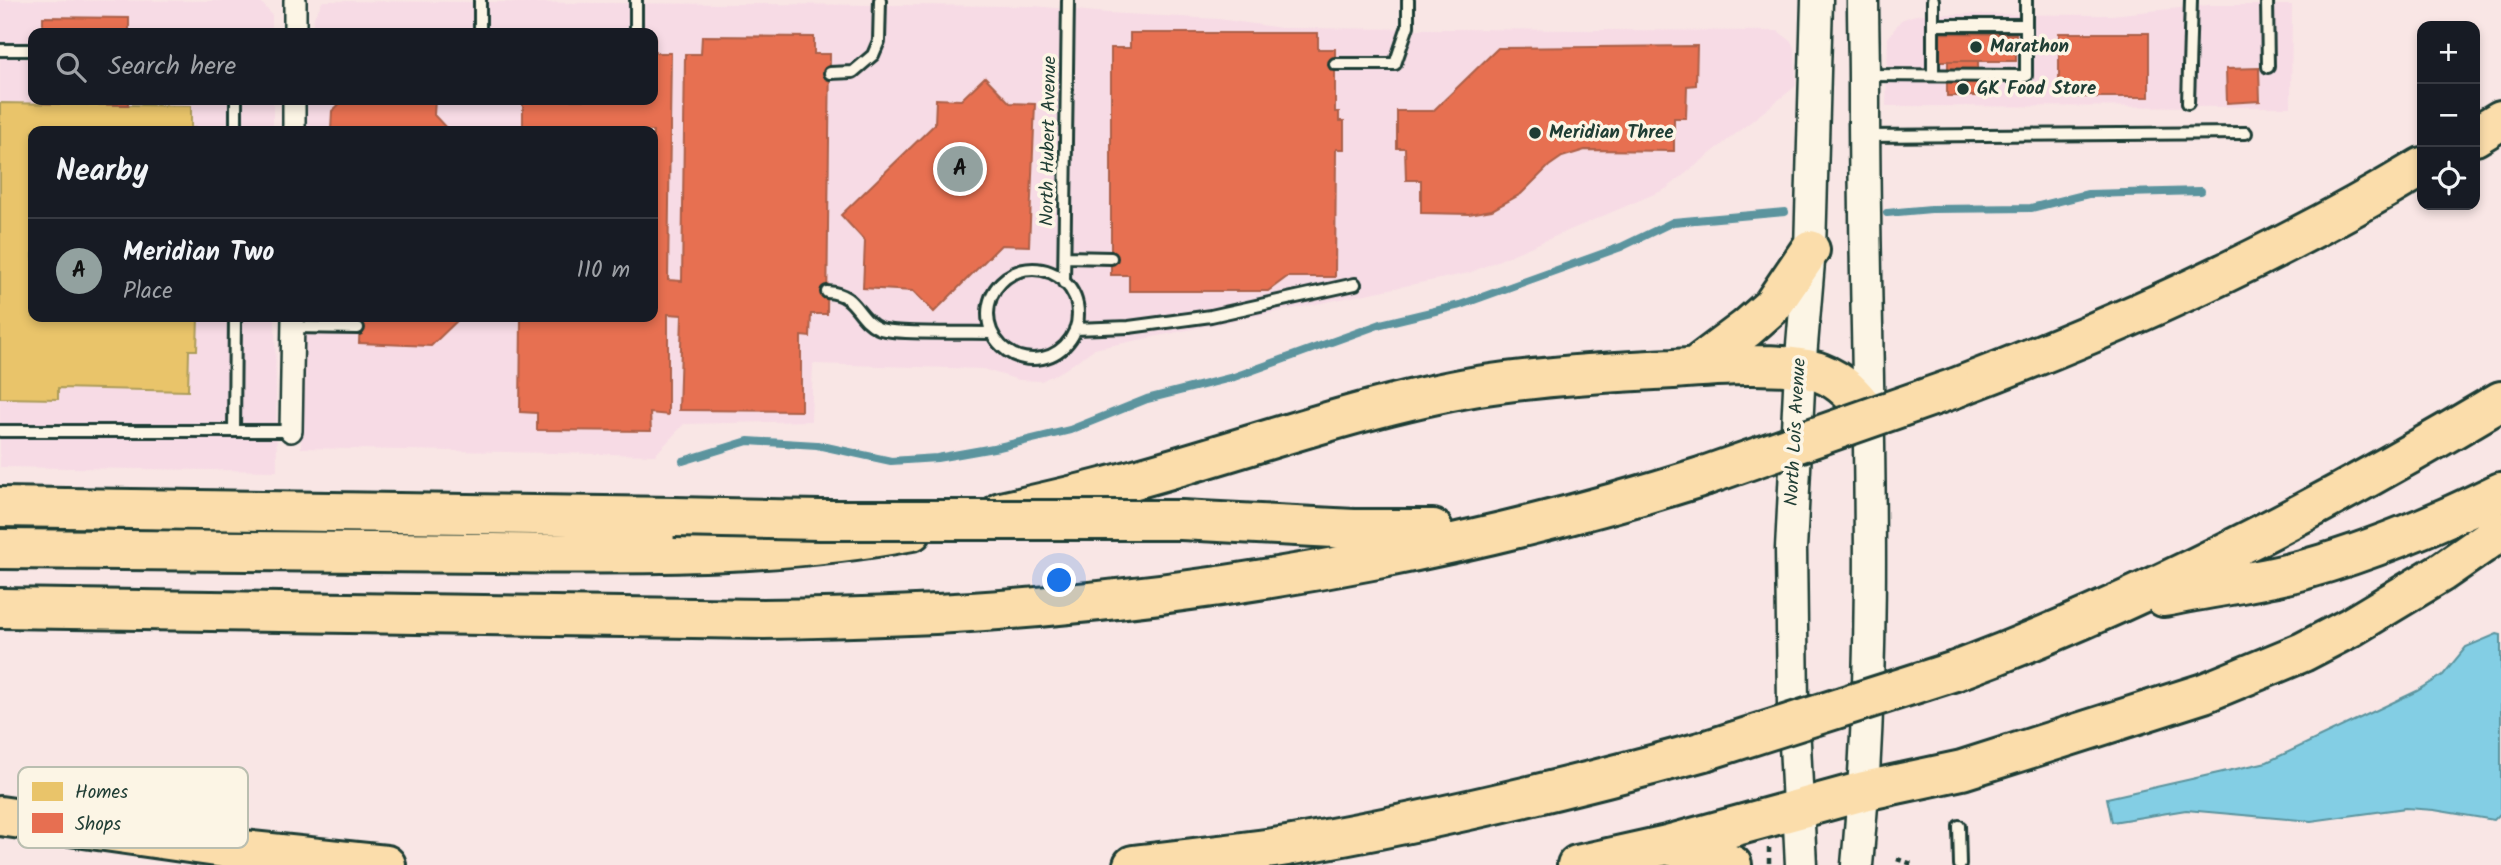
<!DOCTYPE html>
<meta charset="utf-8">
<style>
:root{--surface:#171b24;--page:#242831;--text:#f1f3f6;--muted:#9ea1a6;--line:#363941;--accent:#92a19f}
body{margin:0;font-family:Kalam,sans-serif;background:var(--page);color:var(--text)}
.controls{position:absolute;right:21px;top:21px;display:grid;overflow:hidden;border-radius:14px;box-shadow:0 4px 10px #0003}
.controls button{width:63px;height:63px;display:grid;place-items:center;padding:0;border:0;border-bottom:2px solid var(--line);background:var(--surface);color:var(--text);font:35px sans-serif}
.you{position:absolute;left:1060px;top:581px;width:24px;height:24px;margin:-18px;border:5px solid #fff;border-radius:50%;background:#1a73e8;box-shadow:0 0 0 10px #1a73e833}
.badge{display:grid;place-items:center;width:46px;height:46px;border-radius:50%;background:var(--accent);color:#111;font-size:23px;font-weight:700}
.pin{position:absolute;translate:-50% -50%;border:4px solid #fff;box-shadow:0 2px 7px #0006}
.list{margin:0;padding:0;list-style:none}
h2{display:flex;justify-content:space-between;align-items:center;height:91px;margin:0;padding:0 28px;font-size:30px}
h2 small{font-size:23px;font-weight:400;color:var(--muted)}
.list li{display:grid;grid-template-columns:46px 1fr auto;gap:21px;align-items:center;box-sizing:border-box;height:105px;padding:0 28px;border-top:2px solid var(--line)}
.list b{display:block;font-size:26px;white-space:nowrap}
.list p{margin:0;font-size:23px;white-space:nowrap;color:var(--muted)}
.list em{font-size:23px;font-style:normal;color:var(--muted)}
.icon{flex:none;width:38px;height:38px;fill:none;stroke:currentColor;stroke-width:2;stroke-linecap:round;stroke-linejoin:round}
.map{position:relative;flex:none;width:2501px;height:865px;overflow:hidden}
.search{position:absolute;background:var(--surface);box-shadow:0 4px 10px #0003;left:28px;top:28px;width:630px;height:77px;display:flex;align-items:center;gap:18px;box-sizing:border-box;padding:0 24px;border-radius:14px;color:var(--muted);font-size:26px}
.panel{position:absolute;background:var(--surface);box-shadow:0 4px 10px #0003;left:28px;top:126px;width:630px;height:196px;border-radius:14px}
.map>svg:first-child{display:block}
.built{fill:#f7dbe5}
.water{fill:#83cee4;stroke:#5b949e;stroke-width:2}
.homes{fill:#e9c46a;stroke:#ac9c5a;stroke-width:2}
.shops{fill:#e76f51;stroke:#ab6048;stroke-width:2}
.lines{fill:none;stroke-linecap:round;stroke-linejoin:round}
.stream{stroke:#5b949e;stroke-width:8}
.lane-casing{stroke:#1f3d34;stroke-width:16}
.street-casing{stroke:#1f3d34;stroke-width:26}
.secondary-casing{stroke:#1f3d34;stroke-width:35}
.highway-casing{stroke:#1f3d34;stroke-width:44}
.path{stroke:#1f3d34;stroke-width:4.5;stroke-dasharray:5 5;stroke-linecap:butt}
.lane{stroke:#fcf5e5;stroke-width:10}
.street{stroke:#fcf5e5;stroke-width:21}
.secondary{stroke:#fcf5e5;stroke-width:30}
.highway{stroke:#fbddab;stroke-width:38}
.highway-bridge-casing{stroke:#1f3d34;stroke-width:44;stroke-linecap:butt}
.highway-bridge{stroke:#fbddab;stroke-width:38}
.poi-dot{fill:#1f3d34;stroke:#fcf5e5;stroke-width:2.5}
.labels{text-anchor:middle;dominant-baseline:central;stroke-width:7;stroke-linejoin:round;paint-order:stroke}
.poi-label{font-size:19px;font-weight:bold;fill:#1f3d34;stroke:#fcf5e5;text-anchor:start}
.street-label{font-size:19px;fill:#1f3d34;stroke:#fcf5e5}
.key{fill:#fcf5e5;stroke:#babeb0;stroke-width:2}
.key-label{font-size:19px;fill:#1f3d34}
</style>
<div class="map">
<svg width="2501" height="865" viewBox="0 0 2501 865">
<rect width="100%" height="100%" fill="#f9e6e5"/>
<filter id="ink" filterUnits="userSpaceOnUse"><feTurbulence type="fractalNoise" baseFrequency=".0143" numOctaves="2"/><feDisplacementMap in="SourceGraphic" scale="14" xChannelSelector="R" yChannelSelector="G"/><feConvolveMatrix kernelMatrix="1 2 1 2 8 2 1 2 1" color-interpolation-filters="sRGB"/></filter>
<g filter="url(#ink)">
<!-- built -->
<path class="built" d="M 0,0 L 260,1 L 272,15 L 272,33 L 33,33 L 33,100 L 273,100 L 273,131 L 33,131 L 33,317 L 275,317 L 277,471 L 0,467 Z
M 323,1 L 1034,6 L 1107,13 L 1219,19 L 1281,28 L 1778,31 L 1791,41 L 1795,50 L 1796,86 L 1666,189 L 1469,273 L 1094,349 L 1064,370 L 1041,381 L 1019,380 L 983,369 L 813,364 L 811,421 L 684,424 L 655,455 L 301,448 L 303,317 L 653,317 L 653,131 L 305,131 L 305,100 L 653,100 L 653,33 L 311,33 L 314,17 Z
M 2209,5 L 2292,5 L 2291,107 L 1886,106 L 1888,38 L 1901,20 L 1912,16 L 1921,14 L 2111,15 Z"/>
<!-- water -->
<path class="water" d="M 2497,634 L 2501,635 L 2501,813 L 2494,820 L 2434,810 L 2406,808 L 2311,821 L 2186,810 L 2112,822 L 2107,798 L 2267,762 L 2417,691 L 2443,675 L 2466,647 Z"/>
<!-- homes -->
<path class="homes" d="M 0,103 L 191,106 L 191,128 L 201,129 L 201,131 L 33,131 L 33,317 L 198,317 L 197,350 L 189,350 L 188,391 L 58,388 L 58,399 L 0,398 Z"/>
<!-- shops -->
<path class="shops" d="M 43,17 L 129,18 L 129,33 L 43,33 Z
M 1130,33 L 1318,33 L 1318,49 L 1335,49 L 1335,112 L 1339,112 L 1339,121 L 1344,121 L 1344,149 L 1336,149 L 1335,277 L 1287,277 L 1268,291 L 1129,291 L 1129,275 L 1111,275 L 1111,48 L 1130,48 Z
M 1936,33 L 2016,34 L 2016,61 L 1936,61 Z
M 2059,33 L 2149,33 L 2149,97 L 2059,97 Z
M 653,36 L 655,36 L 655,53 L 671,53 L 668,280 L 682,281 L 685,54 L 701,54 L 702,36 L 814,37 L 814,54 L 830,54 L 827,314 L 811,314 L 810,337 L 801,336 L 801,411 L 679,410 L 682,315 L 668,314 L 668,415 L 650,413 L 651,431 L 537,430 L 537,413 L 520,412 L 521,317 L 653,317 L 653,131 L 523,131 L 523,100 L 653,100 Z
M 1697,46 L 1696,85 L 1687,86 L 1686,118 L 1674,118 L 1674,151 L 1585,150 L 1562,157 L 1549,166 L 1521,194 L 1492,210 L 1469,214 L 1421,213 L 1421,180 L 1406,180 L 1405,148 L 1397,148 L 1397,111 L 1433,111 L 1498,48 Z
M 1948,61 L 1978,61 L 1978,81 L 1948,81 Z
M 2259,68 L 2260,101 L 2227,103 L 2226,69 Z
M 985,77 L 1010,103 L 1035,104 L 1029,246 L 1001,245 L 934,312 L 913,291 L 863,288 L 865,241 L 841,215 L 935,124 L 936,99 L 961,100 Z
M 1947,81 L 1979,81 L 1979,96 L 1947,96 Z
M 43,100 L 128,100 L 128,105 L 42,103 Z
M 344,100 L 435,100 L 434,115 L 449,131 L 331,131 L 332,111 Z
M 360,317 L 461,317 L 431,346 L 359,343 Z"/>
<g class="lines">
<!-- stream -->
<path class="stream" d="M 1887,213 L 1931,209 L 2031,208 L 2088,194 L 2201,191
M 683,461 L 748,441 L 817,445 L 891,461 L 937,458 L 999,447 L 1070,430 L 1147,399 L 1234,377 L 1381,324 L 1460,305 L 1621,247 L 1673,222 L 1785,212"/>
<!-- lane casing -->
<g class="lane-casing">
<path id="lane" d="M 480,0 L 480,33
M 636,0 L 636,33
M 1933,0 L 1933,75
M 2267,0 L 2268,67
M 1933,25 L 2026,25
M 0,50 L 33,50
M 1335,64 L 1395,64 L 1408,26 L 1408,0
M 830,73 L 853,72 L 873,55 L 879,41 L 880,0
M 1867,75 L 2026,76 L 2026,0
M 2188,103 L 2191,0
M 236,131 L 236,100
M 1867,136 L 2246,133
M 1065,257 L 1111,258
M988 314a45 45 0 1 1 90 0a45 45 0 1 1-90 0Z
M 1064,283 L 1068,0
M 827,292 C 858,294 855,317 878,328 C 892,335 971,332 992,333
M 293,327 L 358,328
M 1075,329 L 1129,327 L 1211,316 L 1355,284
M 0,431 L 291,431
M 234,431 L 235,317
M 1959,826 L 1960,865"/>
</g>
<!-- street casing -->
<g class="street-casing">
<path id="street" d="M 295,33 L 295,0
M 294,131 L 294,100
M 291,431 L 293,317"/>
</g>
<!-- secondary casing -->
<g class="secondary-casing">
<path id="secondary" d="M 1801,865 L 1793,704 L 1791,549 L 1800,369 L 1810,250 L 1817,0
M 1857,865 C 1882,604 1863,341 1864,80 C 1864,53 1863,27 1863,0"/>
</g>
<!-- highway casing -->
<g class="highway-casing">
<path id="highway" d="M 2475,136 L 2501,120
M 1695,367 L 1747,328 L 1772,306 L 1810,250
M 1955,388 C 2116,327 2275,256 2422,167
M 0,507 L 674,517
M 1001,512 C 1046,502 1091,492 1135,479 C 1249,448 1361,406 1478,386 C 1542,376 1608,372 1673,369 C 1711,366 1786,360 1821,373 C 1842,381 1855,396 1868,413
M 1181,520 L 1354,529 L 1433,529
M 0,549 C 165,550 329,552 494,553 C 633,554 774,557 912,531
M 2164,597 C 2211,587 2260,582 2306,569 C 2374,550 2438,523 2501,492
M 0,608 L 763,619 C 855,618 947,615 1038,607 C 1260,588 1492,543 1704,476
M 1955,671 C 2145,600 2327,505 2501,401
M 0,816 L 224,848 L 386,865
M 1667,845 L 1702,854 L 1732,865
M 1133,865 C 1184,859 1236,854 1287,846 C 1428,822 1566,789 1704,751
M 1577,865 L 1667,845 L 1864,791 L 1962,770 L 2204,693 L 2303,652 L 2351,627 L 2442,572 L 2501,531"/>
</g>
<!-- path -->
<path class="path" d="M 1769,848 L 1769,865
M 1897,859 L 1915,865"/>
<!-- lane -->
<use href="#lane" class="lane"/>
<!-- street -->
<use href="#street" class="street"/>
<!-- secondary -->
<use href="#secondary" class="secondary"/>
<!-- highway -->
<use href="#highway" class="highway"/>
<!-- highway-bridge casing -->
<g class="highway-bridge-casing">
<path id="highway-bridge" d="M 1704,476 L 1955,388
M 674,517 L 820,520 L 1181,520
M 1704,751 L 1955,671"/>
</g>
<!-- highway-bridge -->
<use href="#highway-bridge" class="highway-bridge"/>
</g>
</g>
<!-- markers -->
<g class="poi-dot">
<circle cx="1976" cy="47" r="7"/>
<circle cx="1963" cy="89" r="7"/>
<circle cx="1535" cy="133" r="7"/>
</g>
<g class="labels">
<!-- poi labels -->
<g class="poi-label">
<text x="1990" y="47">Marathon</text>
<text x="1977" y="89">GK Food Store</text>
<text x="1549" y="133">Meridian Three</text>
</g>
<!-- street labels -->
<g class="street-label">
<text transform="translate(1049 141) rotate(-89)">North Hubert Avenue</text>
<text transform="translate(1796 432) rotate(-87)">North Lois Avenue</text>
</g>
</g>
<!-- legend -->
<rect x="18" y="767" width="230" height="81" rx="10" class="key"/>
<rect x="32" y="782" width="31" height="19" fill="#e9c46a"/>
<rect x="32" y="813" width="31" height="20" fill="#e76f51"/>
<g class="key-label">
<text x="75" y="798">Homes</text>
<text x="75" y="830">Shops</text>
</g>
</svg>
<div class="controls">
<button>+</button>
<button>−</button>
<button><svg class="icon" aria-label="locate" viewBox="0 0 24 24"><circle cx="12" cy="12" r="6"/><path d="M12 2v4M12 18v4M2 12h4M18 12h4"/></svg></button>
</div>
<div class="you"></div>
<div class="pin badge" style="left:960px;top:169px">A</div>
<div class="search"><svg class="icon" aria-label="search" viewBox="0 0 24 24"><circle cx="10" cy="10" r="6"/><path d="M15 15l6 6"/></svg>Search here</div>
<section class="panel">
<h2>Nearby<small></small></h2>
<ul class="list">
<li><span class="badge">A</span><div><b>Meridian Two</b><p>Place</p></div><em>110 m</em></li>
</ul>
</section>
</div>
